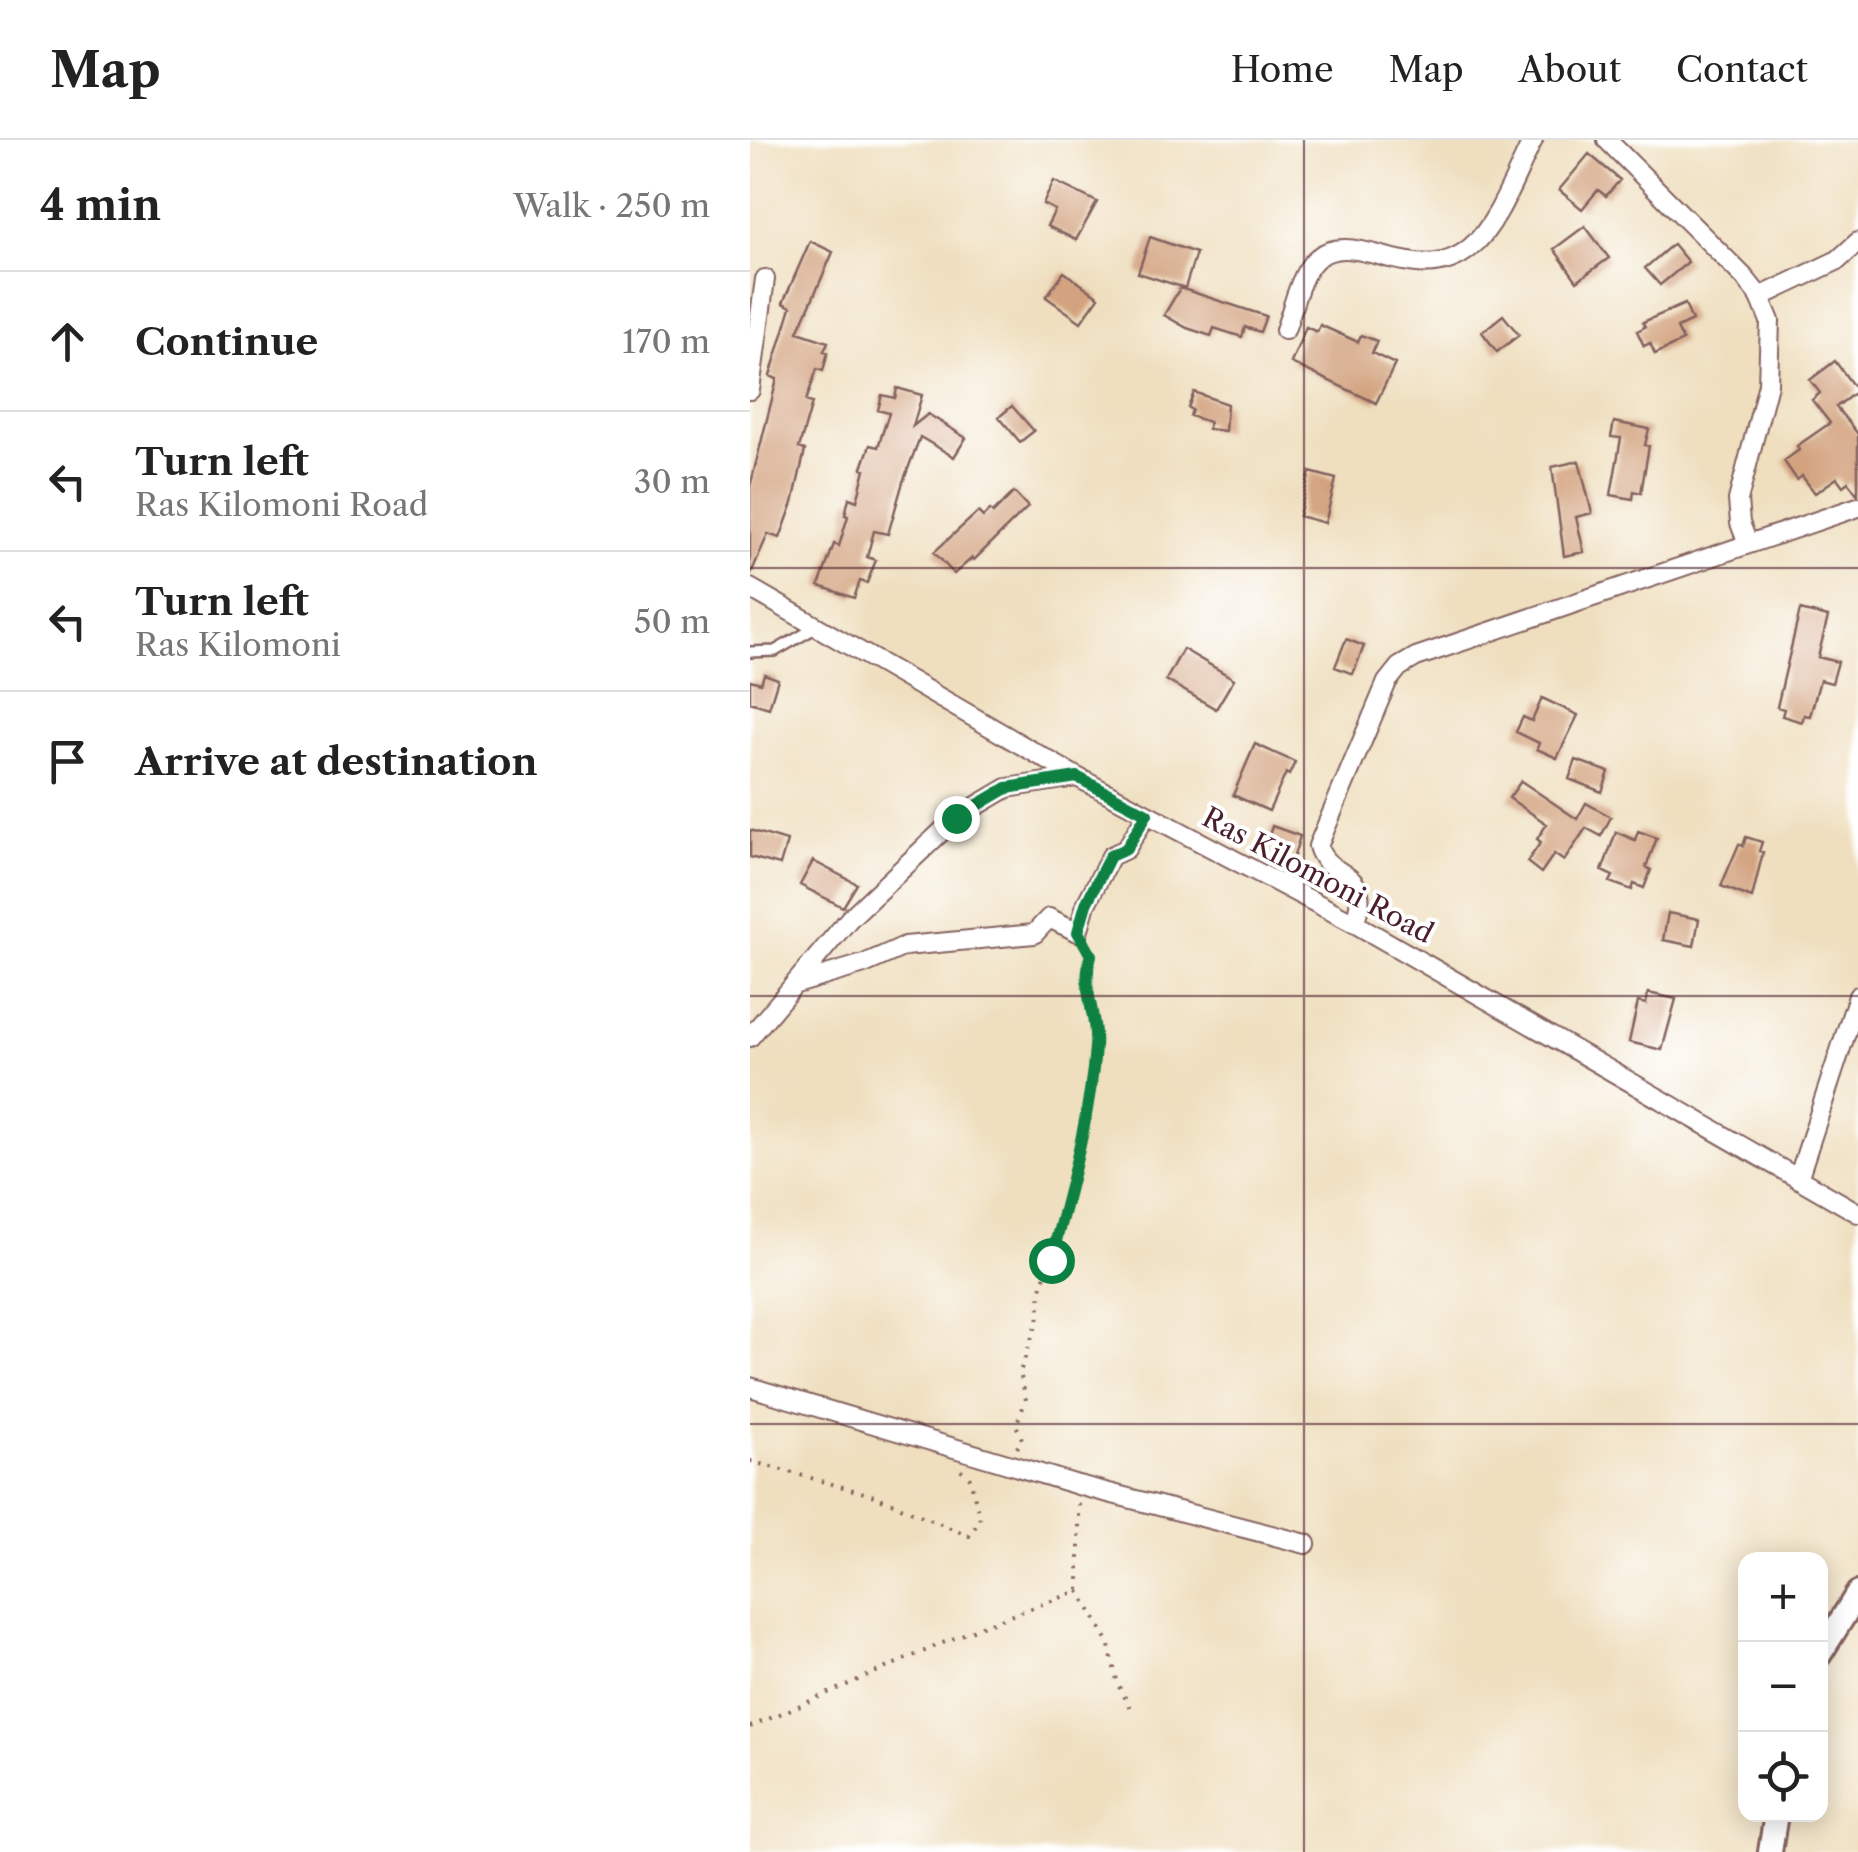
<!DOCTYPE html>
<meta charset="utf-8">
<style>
:root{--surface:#fff;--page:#f2f2f2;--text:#222;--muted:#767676;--line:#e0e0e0}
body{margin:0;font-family:"Libre Caslon Text",serif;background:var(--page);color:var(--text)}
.controls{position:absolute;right:30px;bottom:30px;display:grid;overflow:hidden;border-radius:20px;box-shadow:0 5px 25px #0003}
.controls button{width:90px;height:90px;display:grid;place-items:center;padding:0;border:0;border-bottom:2px solid var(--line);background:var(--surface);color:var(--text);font:50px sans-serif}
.stop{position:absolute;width:30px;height:30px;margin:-22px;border:8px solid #0b8043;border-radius:50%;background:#fff}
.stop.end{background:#0b8043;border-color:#fff;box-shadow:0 2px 10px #0008}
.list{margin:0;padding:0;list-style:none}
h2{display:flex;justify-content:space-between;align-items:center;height:130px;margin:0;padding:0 40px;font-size:42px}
h2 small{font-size:32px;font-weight:400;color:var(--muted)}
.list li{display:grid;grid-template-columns:65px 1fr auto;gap:30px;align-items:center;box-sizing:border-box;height:140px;padding:0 40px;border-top:2px solid var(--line)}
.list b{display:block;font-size:38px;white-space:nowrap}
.list p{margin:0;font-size:32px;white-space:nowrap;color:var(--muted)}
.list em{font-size:32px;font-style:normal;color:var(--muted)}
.icon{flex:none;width:55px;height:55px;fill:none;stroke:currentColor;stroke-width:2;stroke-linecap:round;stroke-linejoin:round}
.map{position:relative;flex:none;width:1108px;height:1712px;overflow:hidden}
header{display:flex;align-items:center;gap:60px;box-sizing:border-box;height:140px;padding:0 50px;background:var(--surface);border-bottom:2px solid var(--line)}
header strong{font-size:48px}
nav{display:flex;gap:55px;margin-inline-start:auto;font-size:35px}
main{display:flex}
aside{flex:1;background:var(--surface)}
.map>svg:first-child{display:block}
.building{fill:#d3a37f}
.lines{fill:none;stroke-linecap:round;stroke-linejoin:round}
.service-casing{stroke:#84625f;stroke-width:14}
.minor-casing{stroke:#84625f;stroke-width:22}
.tertiary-casing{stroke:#84625f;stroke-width:28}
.path{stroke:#84625f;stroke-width:4;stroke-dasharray:2.5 8;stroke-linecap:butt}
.service{stroke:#fff;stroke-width:9}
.minor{stroke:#fff;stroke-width:18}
.tertiary{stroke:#fff;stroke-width:22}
.route{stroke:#0b8043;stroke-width:12}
.grid{fill:none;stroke:#4a1f2b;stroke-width:2.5;stroke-opacity:0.55}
.labels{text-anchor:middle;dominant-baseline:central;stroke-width:8;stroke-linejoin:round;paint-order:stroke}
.street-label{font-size:28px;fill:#4a1f2b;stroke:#fff}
</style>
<header>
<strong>Map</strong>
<nav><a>Home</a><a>Map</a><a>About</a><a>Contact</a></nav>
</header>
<main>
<aside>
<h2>4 min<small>Walk · 250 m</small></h2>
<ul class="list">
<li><svg class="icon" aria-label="ahead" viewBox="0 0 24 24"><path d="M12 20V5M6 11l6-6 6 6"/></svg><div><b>Continue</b></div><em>170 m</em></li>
<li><svg class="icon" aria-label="left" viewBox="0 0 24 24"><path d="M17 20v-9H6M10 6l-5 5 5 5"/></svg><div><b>Turn left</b><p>Ras Kilomoni Road</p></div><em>30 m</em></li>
<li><svg class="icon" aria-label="left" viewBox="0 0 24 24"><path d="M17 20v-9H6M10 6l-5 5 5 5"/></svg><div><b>Turn left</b><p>Ras Kilomoni</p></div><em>50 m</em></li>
<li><svg class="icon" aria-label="arrive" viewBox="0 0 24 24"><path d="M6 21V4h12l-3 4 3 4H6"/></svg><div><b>Arrive at destination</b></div></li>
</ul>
</aside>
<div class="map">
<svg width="1108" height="1712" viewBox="0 0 1108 1712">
<rect width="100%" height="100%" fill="#fff"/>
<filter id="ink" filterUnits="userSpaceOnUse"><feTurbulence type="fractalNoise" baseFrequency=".01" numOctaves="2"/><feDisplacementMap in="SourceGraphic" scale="20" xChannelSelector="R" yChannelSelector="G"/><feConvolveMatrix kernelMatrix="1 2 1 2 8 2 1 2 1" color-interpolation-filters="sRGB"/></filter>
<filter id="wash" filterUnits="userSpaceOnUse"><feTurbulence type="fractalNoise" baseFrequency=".0048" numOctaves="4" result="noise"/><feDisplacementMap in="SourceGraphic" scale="40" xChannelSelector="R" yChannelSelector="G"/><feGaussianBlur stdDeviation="2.25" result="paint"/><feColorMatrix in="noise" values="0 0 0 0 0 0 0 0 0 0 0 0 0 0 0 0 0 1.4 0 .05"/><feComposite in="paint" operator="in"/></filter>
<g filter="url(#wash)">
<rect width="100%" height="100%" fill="#efdfbf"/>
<g id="blocks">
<!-- building -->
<path class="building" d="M 839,14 L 870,40 L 856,56 L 848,50 L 832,69 L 809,50 Z
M 304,41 L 347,62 L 326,100 L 297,86 L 305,70 L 293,64 Z
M 835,86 L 859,118 L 827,141 L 804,109 Z
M 400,97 L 446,113 L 435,148 L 388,133 Z
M 60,101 L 83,112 L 48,192 L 78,202 L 74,211 L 78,212 L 73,231 L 67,229 L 56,261 L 62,263 L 49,308 L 55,310 L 43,363 L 30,398 L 18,394 L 0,436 L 0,347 L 27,239 L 20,236 L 41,167 L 33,163 Z
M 923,104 L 938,122 L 910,145 L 895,128 Z
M 314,132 L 349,157 L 331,182 L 296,157 Z
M 430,148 L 516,176 L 510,192 L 495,187 L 492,197 L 464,188 L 461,196 L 437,188 L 414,175 Z
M 935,164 L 942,181 L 927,188 L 933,201 L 905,214 L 900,203 L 894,206 L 887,191 L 895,187 L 893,182 Z
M 753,175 L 769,195 L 747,212 L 732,192 Z
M 570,185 L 608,202 L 611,195 L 627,201 L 622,213 L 645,224 L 626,263 L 541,223 L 556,187 L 567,192 Z
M 1085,221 L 1107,251 L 1086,267 L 1108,294 L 1108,355 L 1098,342 L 1093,346 L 1087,338 L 1065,353 L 1052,336 L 1047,340 L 1034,321 L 1049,310 L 1047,306 L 1080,283 L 1062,260 L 1070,253 L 1060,240 Z
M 147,248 L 172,255 L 163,286 L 178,274 L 216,298 L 204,317 L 170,297 L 153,342 L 138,394 L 124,391 L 117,417 L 126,420 L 117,443 L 110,441 L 104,458 L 69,446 L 84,404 L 89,406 L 98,376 L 95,375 L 99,358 L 107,361 L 115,329 L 112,328 L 120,305 L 128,307 L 139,273 L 128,270 L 132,255 L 145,258 Z
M 444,252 L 477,264 L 475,291 L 458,289 L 459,282 L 440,276 L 442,270 L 438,268 Z
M 262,266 L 284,291 L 270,302 L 249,277 Z
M 864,282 L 899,289 L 895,305 L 899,306 L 891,353 L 884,351 L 883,359 L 861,355 L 871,298 L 861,297 Z
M 829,321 L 842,373 L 826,377 L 834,412 L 814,416 L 802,327 Z
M 560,332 L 586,339 L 575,383 L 549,376 Z
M 264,352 L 278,367 L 224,420 L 222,418 L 204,434 L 184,412 L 228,372 L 233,377 L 240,370 L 243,373 Z
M 1050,470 L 1078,477 L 1068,517 L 1088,522 L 1082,543 L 1070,540 L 1060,576 L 1054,575 L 1052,582 L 1032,576 L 1034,569 L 1027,567 Z
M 596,499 L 614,506 L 603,534 L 585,527 Z
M 433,509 L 484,539 L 466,569 L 416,540 Z
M 14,534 L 28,539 L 19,568 L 0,562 L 0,540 L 11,543 Z
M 792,558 L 828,575 L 807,618 L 787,609 L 789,603 L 766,592 L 773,577 L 782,581 Z
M 505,604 L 545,622 L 539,635 L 536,633 L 519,671 L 483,655 Z
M 826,620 L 859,632 L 852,652 L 819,639 Z
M 771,641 L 827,679 L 836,663 L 861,677 L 851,696 L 836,688 L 814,721 L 804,714 L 791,733 L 777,722 L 791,702 L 787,699 L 797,684 L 759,658 Z
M 522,686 L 550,696 L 543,719 L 527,714 L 530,705 L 517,701 Z
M 0,690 L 37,701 L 30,725 L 0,717 Z
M 888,691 L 907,698 L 896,727 L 901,730 L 894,748 L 884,744 L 882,750 L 860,742 L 863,736 L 852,731 L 866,692 L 885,700 Z
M 996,697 L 1012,702 L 1009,711 L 1013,712 L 1002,758 L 971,746 L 989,704 L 993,706 Z
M 63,721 L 107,744 L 93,767 L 50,745 Z
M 918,773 L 949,779 L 944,806 L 913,800 Z
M 898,853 L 926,859 L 912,910 L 879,902 L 888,862 L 896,864 Z"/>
</g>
</g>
<g filter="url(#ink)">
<use href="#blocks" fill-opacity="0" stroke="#84625f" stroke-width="2.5"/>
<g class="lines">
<!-- service casing -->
<g class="service-casing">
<path id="service" d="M 0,512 L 25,511 L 65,488"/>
</g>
<!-- minor casing -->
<g class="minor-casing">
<path id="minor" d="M 857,0 L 994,137 L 1010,157 L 1020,181 L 1018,244 L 988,360 L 990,383 L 998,404
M 1010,157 L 1088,120 L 1108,102
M 535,190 C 543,169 549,135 566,119 C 605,85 667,153 721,107 C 748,85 767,31 783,0
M 0,250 L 15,139
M 0,448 L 327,637 L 604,783 L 1108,1073
M 604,783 C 626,728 577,741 568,706 L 637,542 L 649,527 L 666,517 L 1108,367
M 46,844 L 114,824 L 155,806 L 284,794 L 299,778 L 328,792 L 336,764 L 361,716 L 376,709 L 397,674
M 0,897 L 100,778 L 206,678 L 257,648 L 327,637
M 1048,1039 L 1108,856
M 0,1247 L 328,1345 L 556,1404"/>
</g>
<!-- tertiary casing -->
<g class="tertiary-casing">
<path id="tertiary" d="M 1070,1514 L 1108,1453
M 1020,1712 L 1026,1674"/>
</g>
<!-- path -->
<path class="path" d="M 267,1308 L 272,1299 L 266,1285 L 276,1260 L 270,1232 L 289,1177 L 291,1149 L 328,1014 L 346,903 L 335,836 L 341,815 L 335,805
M 0,1321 L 125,1356 L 219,1396 L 230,1380 L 220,1338 L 209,1328
M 329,1451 L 358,1501 L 368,1545 L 382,1570
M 0,1587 L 232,1486 L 329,1451 L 329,1363"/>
<!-- service -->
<use href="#service" class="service"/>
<!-- minor -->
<use href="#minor" class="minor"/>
<!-- tertiary -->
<use href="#tertiary" class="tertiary"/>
</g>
</g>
<g class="lines" filter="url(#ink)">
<!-- route -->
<path class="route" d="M 206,678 L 257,648 L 327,637 L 397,674 L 376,709 L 360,716 L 336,764 L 328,792 L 341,815 C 330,852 348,873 345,907 C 340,979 319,1050 301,1120"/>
</g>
<!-- grid -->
<path class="grid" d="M 554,0 L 554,1712M 0,428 L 1108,428M 0,856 L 1108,856M 0,1284 L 1108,1284"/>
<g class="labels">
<!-- street labels -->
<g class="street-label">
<text transform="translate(568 735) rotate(28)">Ras Kilomoni Road</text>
</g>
</g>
</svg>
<div class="controls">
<button>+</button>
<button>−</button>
<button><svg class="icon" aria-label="locate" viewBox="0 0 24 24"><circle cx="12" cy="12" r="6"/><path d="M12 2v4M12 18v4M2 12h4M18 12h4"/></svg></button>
</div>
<div class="stop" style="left:301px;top:1120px"></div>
<div class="stop end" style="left:206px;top:678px"></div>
</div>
</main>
